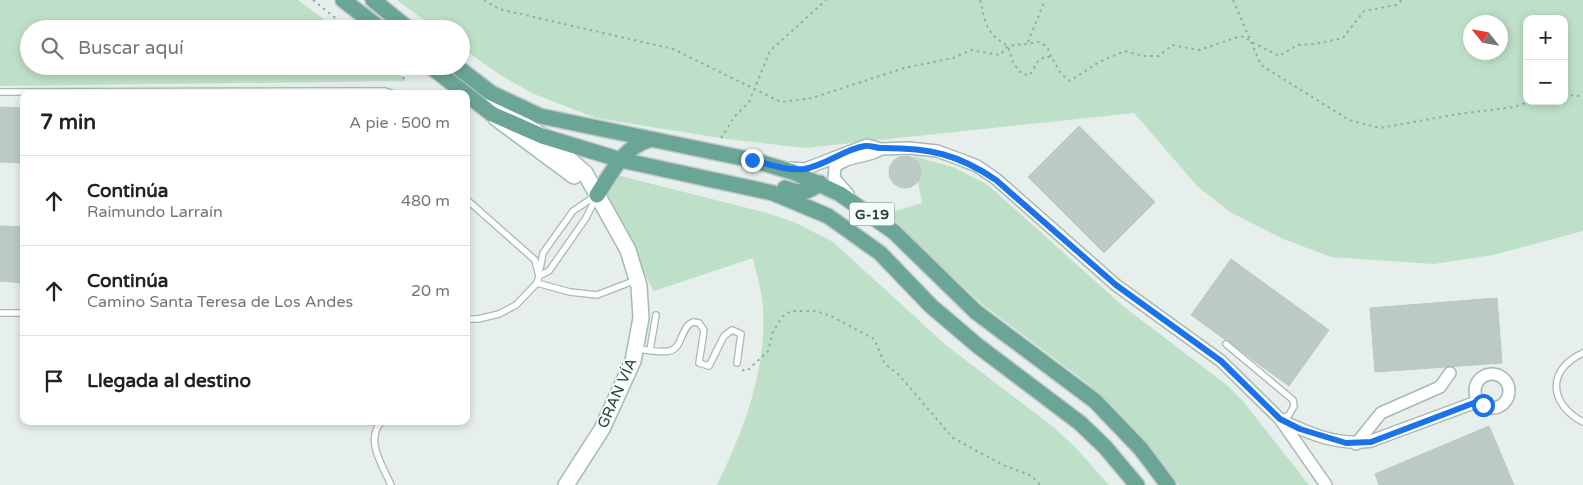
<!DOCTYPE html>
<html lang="es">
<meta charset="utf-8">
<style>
:root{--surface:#fff;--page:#f6f6f6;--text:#222;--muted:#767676;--line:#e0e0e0}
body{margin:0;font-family:"Varela Round",sans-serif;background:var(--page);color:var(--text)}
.controls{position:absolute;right:15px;top:15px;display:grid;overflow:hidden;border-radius:10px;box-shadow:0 2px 8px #0003}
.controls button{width:45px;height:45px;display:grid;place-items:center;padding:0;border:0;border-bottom:1px solid var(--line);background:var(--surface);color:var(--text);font:25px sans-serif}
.compass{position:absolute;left:1463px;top:15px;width:45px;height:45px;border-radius:50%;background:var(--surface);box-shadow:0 2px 8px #0003;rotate:301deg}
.stop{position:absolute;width:15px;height:15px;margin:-11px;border:4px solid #1a73e8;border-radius:50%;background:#fff}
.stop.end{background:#1a73e8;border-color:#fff;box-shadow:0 1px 5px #0008}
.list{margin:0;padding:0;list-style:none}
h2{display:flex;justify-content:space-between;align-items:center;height:65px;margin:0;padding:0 20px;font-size:21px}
h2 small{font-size:16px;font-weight:400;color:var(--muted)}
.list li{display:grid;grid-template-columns:32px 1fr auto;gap:15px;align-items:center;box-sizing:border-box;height:90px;padding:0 20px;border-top:1px solid var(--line)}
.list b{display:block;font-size:19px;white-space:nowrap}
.list p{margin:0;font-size:16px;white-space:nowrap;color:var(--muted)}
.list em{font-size:16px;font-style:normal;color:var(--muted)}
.icon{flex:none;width:28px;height:28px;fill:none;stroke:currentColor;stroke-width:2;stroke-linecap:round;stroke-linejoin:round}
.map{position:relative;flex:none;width:1583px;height:485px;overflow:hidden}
.search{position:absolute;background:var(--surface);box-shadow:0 2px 8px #0003;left:20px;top:20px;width:450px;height:55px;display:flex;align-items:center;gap:12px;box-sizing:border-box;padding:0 18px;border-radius:28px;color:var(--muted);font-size:19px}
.panel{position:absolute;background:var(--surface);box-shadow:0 2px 8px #0003;left:20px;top:90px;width:450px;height:335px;border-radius:10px}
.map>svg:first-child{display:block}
.green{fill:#bfe0c8;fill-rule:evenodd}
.building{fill:#bbcac4;stroke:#b8c9c2}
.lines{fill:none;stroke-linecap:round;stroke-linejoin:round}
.service-casing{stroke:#a8b8b2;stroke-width:8}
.minor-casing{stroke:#a8b8b2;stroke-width:14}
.secondary-casing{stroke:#a4bbb3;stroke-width:18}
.primary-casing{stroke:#c2cac8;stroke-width:18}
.path{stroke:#86b3a5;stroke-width:2;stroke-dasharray:2.5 4;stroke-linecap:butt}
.service{stroke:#fff;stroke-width:5.5}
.minor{stroke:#fff;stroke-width:11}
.secondary{stroke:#fff;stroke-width:15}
.primary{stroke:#6aa596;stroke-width:15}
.route{stroke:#1a73e8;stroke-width:6}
.labels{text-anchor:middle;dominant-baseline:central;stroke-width:4;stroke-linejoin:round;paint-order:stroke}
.shield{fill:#f7fbf9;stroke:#637a73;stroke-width:1}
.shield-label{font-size:14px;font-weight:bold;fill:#24423a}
.street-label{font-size:15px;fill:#24423a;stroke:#f7fbf9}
</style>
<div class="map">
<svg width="1583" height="485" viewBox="0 0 1583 485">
<rect width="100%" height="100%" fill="#e6efeb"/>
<!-- green -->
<path class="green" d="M 0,0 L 298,0 L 337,29 L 29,29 L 29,66 L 387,66 L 407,81 L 0,86 Z
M 397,0 L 1583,0 L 1583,231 L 1493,255 L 1434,264 L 1331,257 L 1281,238 L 1230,212 L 1197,186 L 1134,113 L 805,148 L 726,139 L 596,118 L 534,94 L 500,75 L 461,47 L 461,29 L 436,29 ZM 1527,19 L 1564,19 L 1564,101 L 1527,101 ZM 1470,22 L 1500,22 L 1500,52 L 1470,52 Z
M 913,156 L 953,167 L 988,185 L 1123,306 L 1228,386 L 1242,400 L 1309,485 L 1179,485 L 1114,408 L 1087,383 L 982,304 L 885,214 L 922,203 Z
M 617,175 L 767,213 L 796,223 L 833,242 L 947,346 L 1051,425 L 1075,447 L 1109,485 L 717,485 C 744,430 767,369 763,307 C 762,291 756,274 753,258 L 654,291 L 600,198 Z"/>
<!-- building -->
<path class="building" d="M 0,107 L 24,108 L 24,163 L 0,162 Z
M 1079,126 L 1155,202 L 1104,253 L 1028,177 Z
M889 172a16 16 0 1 1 32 0a16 16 0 1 1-32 0Z
M 0,226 L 24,227 L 24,283 L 0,281 Z
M 1231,259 L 1329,330 L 1289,386 L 1191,315 Z
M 1497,298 L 1502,363 L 1375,372 L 1370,308 Z
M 1489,426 L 1514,485 L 1379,485 L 1375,474 Z"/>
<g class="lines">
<!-- service casing -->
<g class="service-casing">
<path id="service" d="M 0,92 L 385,91 L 394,94
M 466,199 L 535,260 L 539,276 L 537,283 L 516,305 L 499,314 L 478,319 L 466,319
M 540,269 L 543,253 L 573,211 L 597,195
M 539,276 L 549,271 L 586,218 L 596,198
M 537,283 L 570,292 L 597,295 L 636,280
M 0,313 L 24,313
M 1226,344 L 1293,400 L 1294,406 L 1289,415 L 1280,419
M 637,349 C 647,350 659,353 669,351 C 683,349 680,327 693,322 L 699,323 L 704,330 L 699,363 L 709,366 L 724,336 L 732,330 L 741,334 L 737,363
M 650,350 L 656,315
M 1583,353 C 1546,370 1549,404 1583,422
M 382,421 C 364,440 383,466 391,485"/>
</g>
<!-- minor casing -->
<g class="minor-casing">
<path id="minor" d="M 790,168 L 805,169 L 867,145 L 881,149 L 909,148 L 937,151 L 959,159 L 977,166 L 996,179 L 1116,285 L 1221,361 L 1280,419 L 1326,485
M 848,194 L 834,178 L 835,167 C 848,155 867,158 881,149
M1475 391a17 17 0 1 1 34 0a17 17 0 1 1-34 0Z
M 1281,420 C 1310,434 1338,446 1371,441 L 1479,401
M 1356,444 L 1381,413 L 1440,387 L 1450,373"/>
</g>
<!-- secondary casing -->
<g class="secondary-casing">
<path id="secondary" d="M 492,95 L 519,121 L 542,136 L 585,173 L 628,250 L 639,286 L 641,318 L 633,361 L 602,429 L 566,485
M 496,118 L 574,176"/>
</g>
<!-- primary casing -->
<g class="primary-casing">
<path id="primary" d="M 343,0 L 381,29
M 373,0 L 409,29
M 430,66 L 466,94
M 456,66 L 491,93 L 540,116 L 752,160 L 793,172 L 840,194 L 894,232 L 976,312 L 1095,401 L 1141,449 L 1168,485
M 466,94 L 492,114 L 542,136 L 621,160 L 773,193 L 828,216 L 880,253 L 931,306 L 978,346 L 1080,423 L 1105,447 L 1137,485
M 785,188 C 800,193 807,194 820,183
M 597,195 C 611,174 623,147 649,140"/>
</g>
<!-- path -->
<path class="path" d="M 313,0 L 349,29
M 484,0 L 499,9 L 673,49 L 781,102 L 812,98 L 904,68 L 953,58 L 971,50 L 1000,55 L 1008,46 L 1040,42 L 1047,47 L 1052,58
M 980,0 C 986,24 985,33 1008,46 L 1013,63 L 1022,74 L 1030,75 L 1038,61 L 1046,56 L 1052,58 L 1061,74 L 1070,81 L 1099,62 L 1125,51 L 1143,56 L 1159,56 L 1172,45 L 1199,50 L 1241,36 L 1279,56 L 1298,45 L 1315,44 L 1343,38 L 1364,11 L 1396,5 L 1402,0
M 1233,0 L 1261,65 L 1349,120 L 1380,128 L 1458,114 L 1514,107 L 1531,101
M 1028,42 L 1045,0
M 396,66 L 406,82
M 1564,95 L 1583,96
M 721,138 L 735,116 L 749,102 L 770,51 L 826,0
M 742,370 L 747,371 L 768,351 L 773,332 L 782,317 L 791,311 L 816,311 L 833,317 L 874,339 L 885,364 L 898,374 L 953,438 L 1003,465 L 1032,476 L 1040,485"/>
<!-- service -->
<use href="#service" class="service"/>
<!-- minor -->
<use href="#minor" class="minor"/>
<!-- secondary -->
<use href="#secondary" class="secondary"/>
<!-- primary -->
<use href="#primary" class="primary"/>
</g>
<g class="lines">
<!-- route -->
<path class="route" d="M 752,160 C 768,164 787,171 804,169 C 825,166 844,149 865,146 C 871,145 878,149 884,148 C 929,148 958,154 996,180 L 1116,285 L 1221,361 L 1280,419 L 1300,429 L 1346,443 L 1371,442 L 1479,401 L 1483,405"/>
</g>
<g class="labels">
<!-- shield labels -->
<rect class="shield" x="849.5" y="202.5" width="45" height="23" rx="4"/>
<g class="shield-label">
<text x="872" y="214">G-19</text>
</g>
<!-- street labels -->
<g class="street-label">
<text transform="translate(617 393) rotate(-66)">GRAN VÍA</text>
</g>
</g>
</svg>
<div class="controls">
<button>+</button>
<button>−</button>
</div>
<svg class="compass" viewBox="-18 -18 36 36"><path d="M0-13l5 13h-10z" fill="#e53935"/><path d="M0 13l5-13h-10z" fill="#767676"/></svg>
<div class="stop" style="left:1483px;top:405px"></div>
<div class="stop end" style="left:752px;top:160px"></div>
<div class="search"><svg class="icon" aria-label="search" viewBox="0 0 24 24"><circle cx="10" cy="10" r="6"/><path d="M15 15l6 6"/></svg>Buscar aquí</div>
<section class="panel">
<h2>7 min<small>A pie · 500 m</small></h2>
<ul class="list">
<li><svg class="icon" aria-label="ahead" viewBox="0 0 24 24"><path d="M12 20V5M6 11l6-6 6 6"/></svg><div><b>Continúa</b><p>Raimundo Larraín</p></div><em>480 m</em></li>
<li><svg class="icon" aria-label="ahead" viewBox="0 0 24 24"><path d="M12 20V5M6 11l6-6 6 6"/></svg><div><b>Continúa</b><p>Camino Santa Teresa de Los Andes</p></div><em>20 m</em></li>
<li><svg class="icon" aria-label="arrive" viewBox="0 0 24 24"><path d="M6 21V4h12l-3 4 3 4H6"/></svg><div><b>Llegada al destino</b></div></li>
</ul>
</section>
</div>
